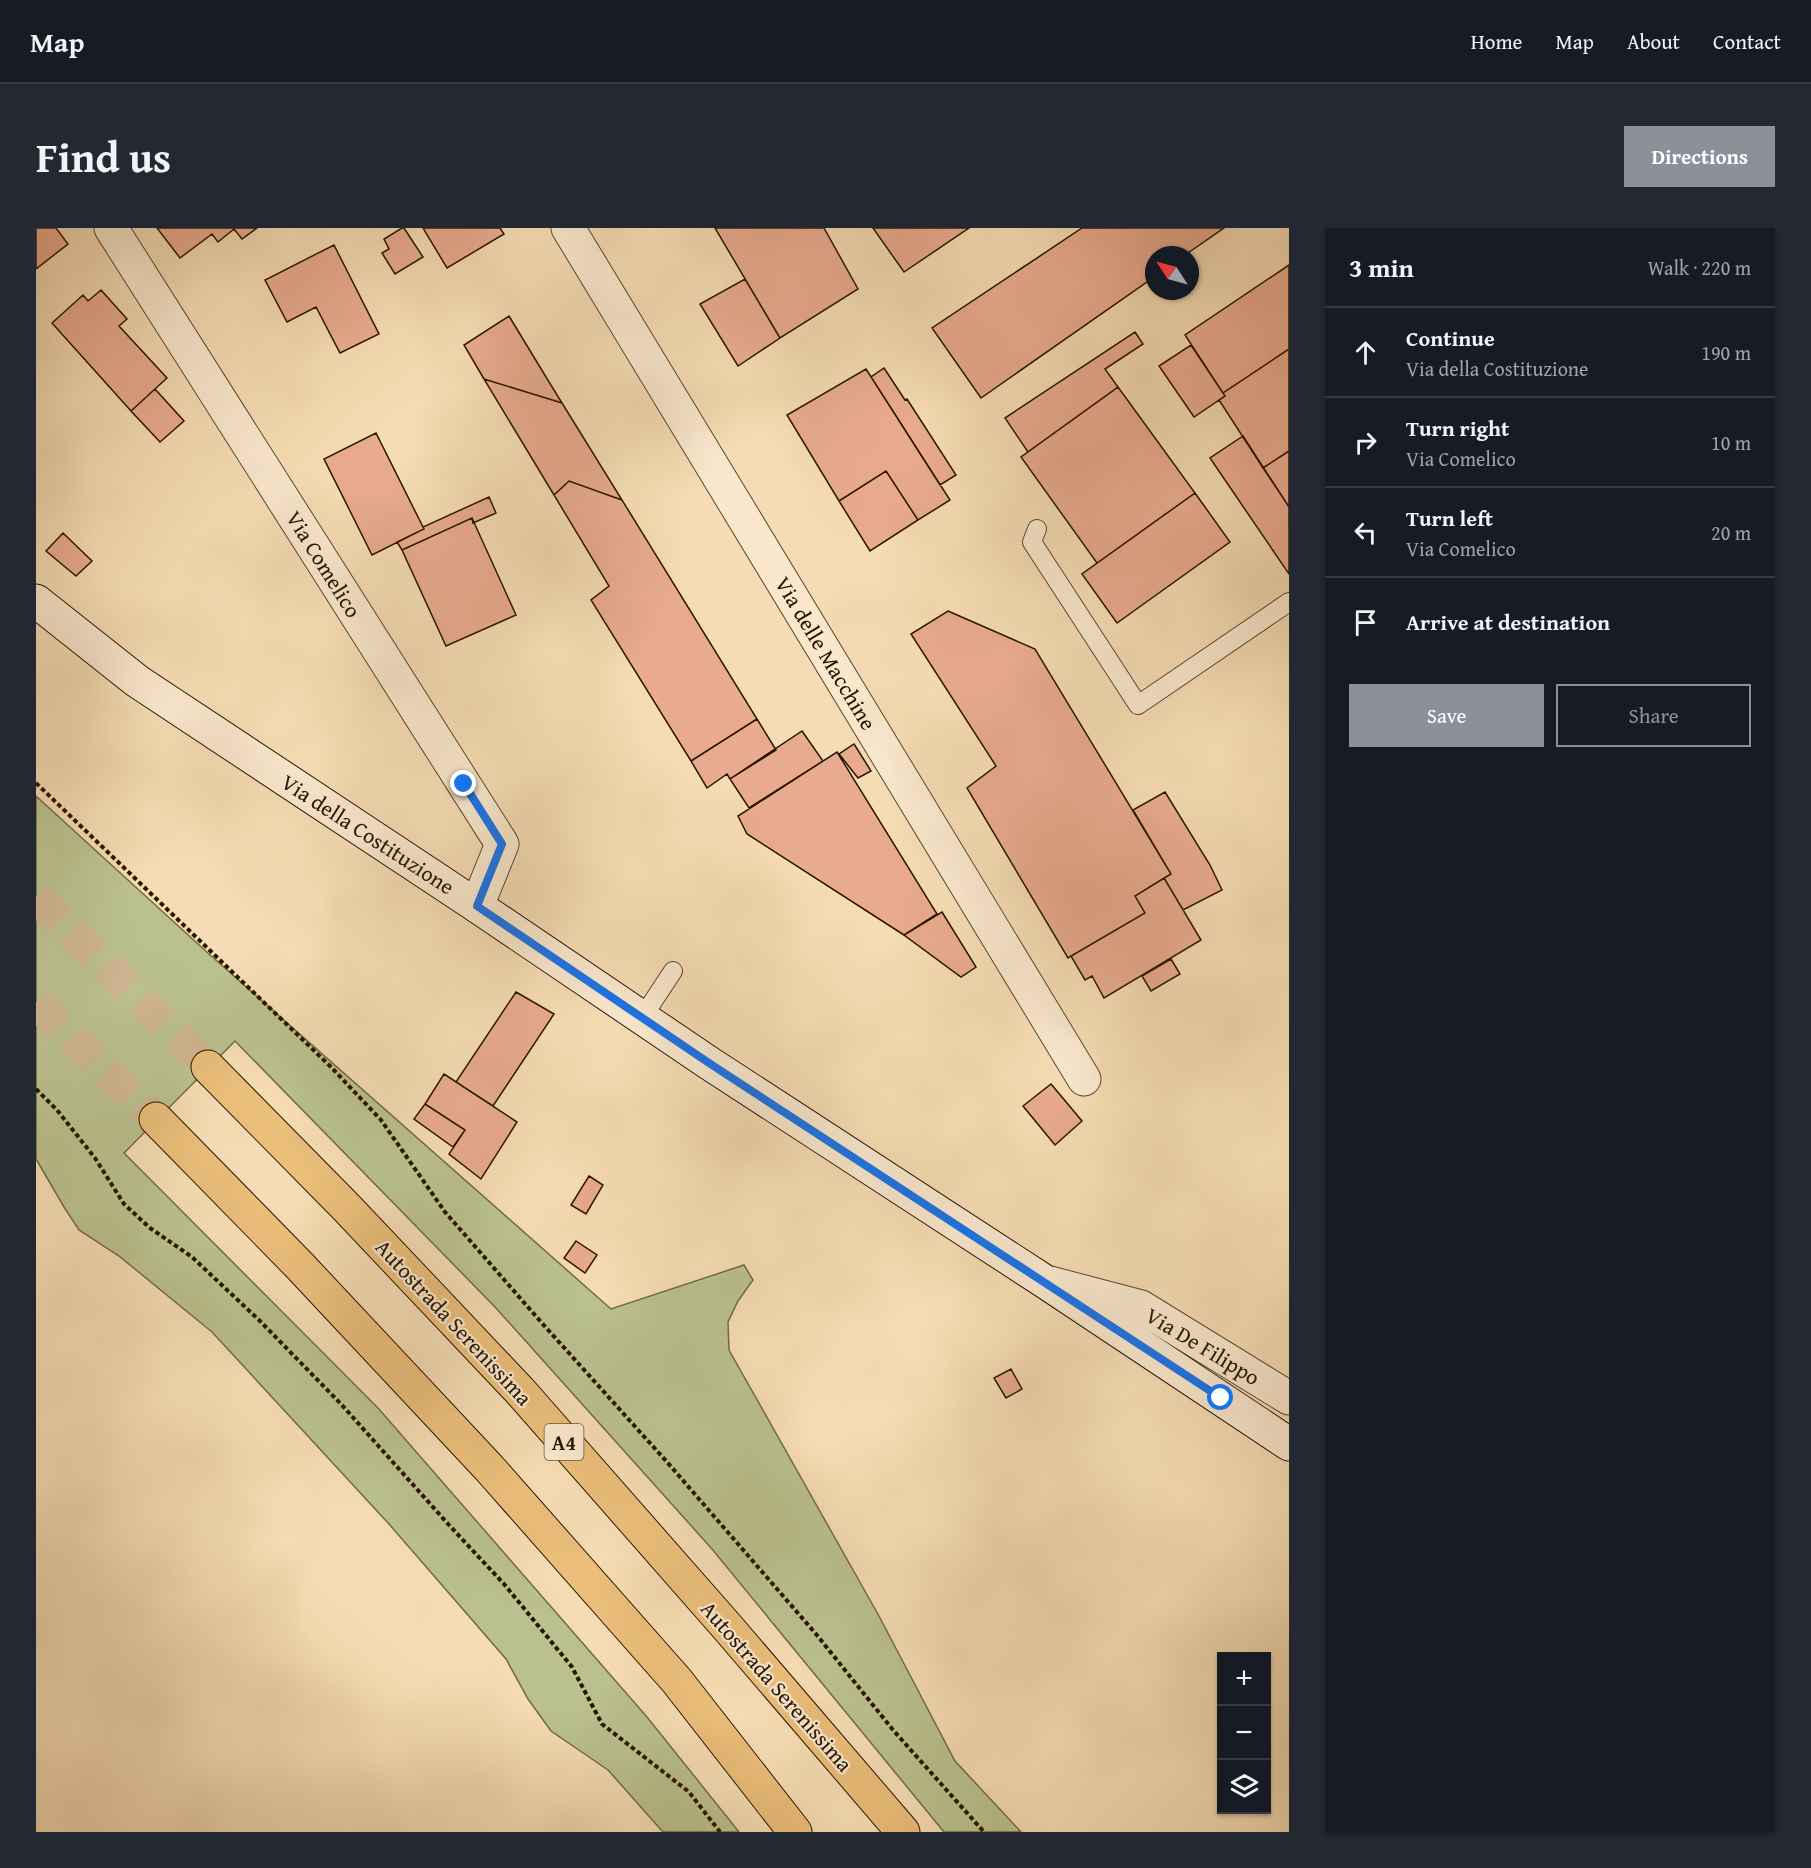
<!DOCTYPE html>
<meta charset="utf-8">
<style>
:root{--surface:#171b24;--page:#242831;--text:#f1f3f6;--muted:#9ea1a6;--line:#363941;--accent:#8c9099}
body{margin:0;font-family:"Gentium Book Plus",serif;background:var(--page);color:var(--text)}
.controls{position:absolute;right:18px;bottom:18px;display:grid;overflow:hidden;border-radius:0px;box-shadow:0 2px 4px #0004}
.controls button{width:54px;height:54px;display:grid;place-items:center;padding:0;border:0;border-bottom:2px solid var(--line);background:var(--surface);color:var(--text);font:30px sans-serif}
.compass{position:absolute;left:1109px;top:18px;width:54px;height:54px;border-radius:50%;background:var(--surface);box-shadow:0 2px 4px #0004;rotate:306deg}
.stop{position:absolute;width:18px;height:18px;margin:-14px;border:4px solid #1a73e8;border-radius:50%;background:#fff}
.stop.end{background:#1a73e8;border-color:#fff;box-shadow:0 2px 6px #0008}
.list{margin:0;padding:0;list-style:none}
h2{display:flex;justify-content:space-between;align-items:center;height:78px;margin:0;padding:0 24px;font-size:26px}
h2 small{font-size:20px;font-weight:400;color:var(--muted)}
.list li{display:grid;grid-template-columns:39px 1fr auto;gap:18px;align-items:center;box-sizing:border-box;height:90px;padding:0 24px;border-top:2px solid var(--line)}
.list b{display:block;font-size:22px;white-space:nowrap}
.list p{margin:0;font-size:20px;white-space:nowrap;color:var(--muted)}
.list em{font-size:20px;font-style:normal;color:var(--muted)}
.actions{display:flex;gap:12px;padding:18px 24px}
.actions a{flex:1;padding:14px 0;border:2px solid var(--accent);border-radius:0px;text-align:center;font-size:21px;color:var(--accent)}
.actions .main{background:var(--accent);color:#fff}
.icon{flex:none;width:33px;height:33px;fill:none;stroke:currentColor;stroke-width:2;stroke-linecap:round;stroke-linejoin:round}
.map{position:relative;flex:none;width:1253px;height:1604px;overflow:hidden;border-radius:0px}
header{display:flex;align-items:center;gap:36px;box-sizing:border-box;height:84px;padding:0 30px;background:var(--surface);border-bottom:2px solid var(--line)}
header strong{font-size:28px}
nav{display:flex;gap:33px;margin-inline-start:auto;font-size:21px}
.intro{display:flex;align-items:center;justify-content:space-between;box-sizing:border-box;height:144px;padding:0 36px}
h1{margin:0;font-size:42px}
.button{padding:15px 27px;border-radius:0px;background:var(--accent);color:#fff;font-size:21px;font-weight:700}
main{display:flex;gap:36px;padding:0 36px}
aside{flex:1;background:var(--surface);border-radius:0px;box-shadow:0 2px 4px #0004}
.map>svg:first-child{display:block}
.green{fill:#bac18f;stroke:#716a48;stroke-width:1.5}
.building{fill:#e9ab90;stroke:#281400;stroke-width:1.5}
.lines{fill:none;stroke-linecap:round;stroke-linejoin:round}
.motorway-tunnel{stroke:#cdb490;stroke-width:33;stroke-dasharray:33 16;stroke-linecap:butt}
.service-casing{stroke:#5c462d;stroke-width:20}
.minor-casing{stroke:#5c462d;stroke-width:35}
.secondary-casing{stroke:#281400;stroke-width:35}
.motorway-casing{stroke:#281400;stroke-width:35}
.path{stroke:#281400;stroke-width:4;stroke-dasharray:4.5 3;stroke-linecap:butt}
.service{stroke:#f9e8ce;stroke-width:18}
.minor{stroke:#f9e8ce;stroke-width:33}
.secondary{stroke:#f9e8ce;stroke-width:33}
.motorway{stroke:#ebbe7a;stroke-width:33}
.route{stroke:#1a73e8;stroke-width:8}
.labels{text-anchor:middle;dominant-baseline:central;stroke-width:4.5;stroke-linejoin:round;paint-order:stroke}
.shield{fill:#f9e8ce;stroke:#67543e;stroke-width:1.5}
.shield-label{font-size:21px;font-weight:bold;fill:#281400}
.street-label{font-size:22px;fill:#281400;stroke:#f9e8ce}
</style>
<header>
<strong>Map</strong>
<nav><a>Home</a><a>Map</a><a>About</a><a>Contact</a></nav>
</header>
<div class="intro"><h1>Find us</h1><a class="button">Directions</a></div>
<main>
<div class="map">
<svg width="1253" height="1604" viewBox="0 0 1253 1604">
<rect width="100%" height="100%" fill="#f6dcb4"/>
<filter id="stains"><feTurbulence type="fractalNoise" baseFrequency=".00333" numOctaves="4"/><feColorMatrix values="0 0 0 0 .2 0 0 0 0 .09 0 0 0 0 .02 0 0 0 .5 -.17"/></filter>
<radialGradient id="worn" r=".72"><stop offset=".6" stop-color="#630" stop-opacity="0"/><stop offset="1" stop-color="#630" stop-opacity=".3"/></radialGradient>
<!-- green -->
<path class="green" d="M 0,568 L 173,726 L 575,1081 L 708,1037 L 717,1052 L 702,1073 L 692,1094 L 693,1122 L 843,1388 L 919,1533 L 985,1604 L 908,1604 L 676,1321 L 459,1079 L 199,813 L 88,925 L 342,1180 L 611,1489 L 703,1604 L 627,1604 L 572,1542 L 515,1503 L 492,1471 L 470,1431 L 353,1296 L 176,1104 L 83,1028 L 43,1002 L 28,979 L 0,931 Z"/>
<!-- building -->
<path class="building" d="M 0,0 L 20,0 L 32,16 L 0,41 Z
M 121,0 L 221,0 L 206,11 L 198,1 L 182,14 L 176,6 L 144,30 Z
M 366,0 L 368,0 L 387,29 L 359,46 L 346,25 L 353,21 L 348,11 Z
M 387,0 L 464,0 L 468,6 L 411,40 Z
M 679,0 L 788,0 L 822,61 L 744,110 Z
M 837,0 L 933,0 L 868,44 Z
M 1046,0 L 1188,0 L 1149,27 L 1118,27 L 1118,49 L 945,170 L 896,100 Z
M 298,17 L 343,106 L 304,125 L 280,79 L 251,94 L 229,52 Z
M 1253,37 L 1253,121 L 1187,165 L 1149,107 Z
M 709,51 L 744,110 L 702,138 L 664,76 Z
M 65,62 L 91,91 L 83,98 L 131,150 L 95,183 L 16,95 L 47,67 L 52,73 Z
M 473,88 L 510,149 L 526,175 L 448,151 L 428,117 Z
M 1099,104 L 1107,116 L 1069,141 L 1082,159 L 992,224 L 969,190 Z
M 1155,117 L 1189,168 L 1158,189 L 1123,138 Z
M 1253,121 L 1253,223 L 1227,240 L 1183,172 L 1189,168 L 1187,165 Z
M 848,140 L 869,172 L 871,171 L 920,247 L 904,257 L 835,149 Z
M 830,141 L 914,272 L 882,292 L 850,243 L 803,273 L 751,187 Z
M 448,151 L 526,175 L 586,272 L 533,253 L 518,267 Z
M 1082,159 L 1159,265 L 1061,335 L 985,229 Z
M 119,161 L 148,193 L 124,214 L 95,183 Z
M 340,205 L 388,301 L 336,327 L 288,231 Z
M 1207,208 L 1253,279 L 1253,346 L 1174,230 Z
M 1253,223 L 1253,279 L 1227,240 Z
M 850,243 L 882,292 L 834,323 L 803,273 Z
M 533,253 L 586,272 L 721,491 L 655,533 L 555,372 L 573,358 L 518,267 Z
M 1159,265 L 1194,314 L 1081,395 L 1046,346 Z
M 453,269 L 460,285 L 437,295 L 436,290 L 366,322 L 361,314 L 388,301 L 387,299 Z
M 436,290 L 480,387 L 410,418 L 366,322 Z
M 27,305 L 56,333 L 40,348 L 10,323 Z
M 912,383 L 999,421 L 1135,646 L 1099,668 L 1109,685 L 1032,730 L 931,560 L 960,538 L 875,406 Z
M 721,491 L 740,522 L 694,551 L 691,546 L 671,560 L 655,533 Z
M 766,503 L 787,533 L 713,580 L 694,551 Z
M 818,516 L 835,543 L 822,550 L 803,526 Z
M 801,524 L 901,686 L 868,707 L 711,606 L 702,588 Z
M 1129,564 L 1174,637 L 1186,662 L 1147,682 L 1128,650 L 1135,646 L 1097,582 Z
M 1128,650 L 1165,712 L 1068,770 L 1056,748 L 1049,752 L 1035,728 L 1109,685 L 1099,668 Z
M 906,684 L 940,739 L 925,749 L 868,707 Z
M 1135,731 L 1144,746 L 1115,763 L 1106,748 Z
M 480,764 L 518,786 L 457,878 L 420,854 Z
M 408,846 L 481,894 L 445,951 L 413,926 L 429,902 L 389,876 Z
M 1015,856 L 1046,893 L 1019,917 L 987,878 Z
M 389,876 L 429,902 L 417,919 L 378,891 Z
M 553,948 L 567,957 L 550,986 L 535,977 Z
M 540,1013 L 561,1027 L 549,1045 L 528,1030 Z
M 975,1141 L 986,1161 L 970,1170 L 958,1150 Z"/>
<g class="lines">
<!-- motorway-tunnel -->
<path class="motorway-tunnel" d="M 0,669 L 172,839
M 0,775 L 120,891"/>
<!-- service casing -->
<g class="service-casing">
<path id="service" d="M 1001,301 L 996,314 L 1102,477 L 1253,374
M 606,790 L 637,743"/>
</g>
<!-- minor casing -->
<g class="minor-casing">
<path id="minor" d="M 75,0 L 466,616 L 441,678
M 532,0 L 1048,851
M 1014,1055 L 1105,1079 L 1253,1170"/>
</g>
<!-- secondary casing -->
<g class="secondary-casing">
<path id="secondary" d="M 0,373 L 101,453 L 441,678 L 673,835 L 1008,1053 L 1253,1216"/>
</g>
<!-- motorway casing -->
<g class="motorway-casing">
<path id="motorway" d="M 172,839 L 310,979 L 484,1163 L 693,1401 L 867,1604
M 120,891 L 263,1037 L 454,1241 L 641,1453 L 759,1604"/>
</g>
<!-- path -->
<path class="path" d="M 0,555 L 294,838 L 345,892 L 409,984 L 505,1094 L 631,1234 L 780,1406 L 857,1502 L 948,1604
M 0,861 L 21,882 L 59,930 L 88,976 L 114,1000 L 156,1029 L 223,1092 L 305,1176 L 413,1297 L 468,1356 L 536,1439 L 566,1496 L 653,1564 L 684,1604"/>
<!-- service -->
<use href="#service" class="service"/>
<!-- minor -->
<use href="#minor" class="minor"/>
<!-- secondary -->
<use href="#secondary" class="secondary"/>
<!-- motorway -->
<use href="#motorway" class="motorway"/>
</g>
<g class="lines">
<!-- route -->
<path class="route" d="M 428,556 L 466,616 L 441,678 L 673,835 L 1185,1170"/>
</g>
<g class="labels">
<!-- shield labels -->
<rect class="shield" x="508.5" y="1196" width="39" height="36" rx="4.5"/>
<g class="shield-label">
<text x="528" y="1214">A4</text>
</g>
<!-- street labels -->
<g class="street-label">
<text transform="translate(288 336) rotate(58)">Via Comelico</text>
<text transform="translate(790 425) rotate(59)">Via delle Macchine</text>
<text transform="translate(332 606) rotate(33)">Via della Costituzione</text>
<text transform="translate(418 1094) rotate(47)">Autostrada Serenissima</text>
<text transform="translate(1167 1118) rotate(31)">Via De Filippo</text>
<text transform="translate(741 1458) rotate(49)">Autostrada Serenissima</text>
</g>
</g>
<rect width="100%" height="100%" filter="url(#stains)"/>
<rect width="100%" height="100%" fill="url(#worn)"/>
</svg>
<div class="controls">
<button>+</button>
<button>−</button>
<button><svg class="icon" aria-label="layers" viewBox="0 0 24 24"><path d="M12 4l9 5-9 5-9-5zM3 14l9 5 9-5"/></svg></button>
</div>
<svg class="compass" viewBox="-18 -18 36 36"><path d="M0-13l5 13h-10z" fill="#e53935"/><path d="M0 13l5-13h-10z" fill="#9ea1a6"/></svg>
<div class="stop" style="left:1185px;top:1170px"></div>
<div class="stop end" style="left:428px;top:556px"></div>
</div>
<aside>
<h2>3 min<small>Walk · 220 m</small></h2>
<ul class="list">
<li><svg class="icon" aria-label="ahead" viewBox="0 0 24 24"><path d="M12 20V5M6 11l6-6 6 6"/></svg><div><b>Continue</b><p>Via della Costituzione</p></div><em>190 m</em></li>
<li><svg class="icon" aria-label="right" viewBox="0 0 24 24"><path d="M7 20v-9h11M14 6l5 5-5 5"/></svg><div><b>Turn right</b><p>Via Comelico</p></div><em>10 m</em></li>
<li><svg class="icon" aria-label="left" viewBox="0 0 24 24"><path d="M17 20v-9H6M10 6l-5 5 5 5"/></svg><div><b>Turn left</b><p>Via Comelico</p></div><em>20 m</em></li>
<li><svg class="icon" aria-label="arrive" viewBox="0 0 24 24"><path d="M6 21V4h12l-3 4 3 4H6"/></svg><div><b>Arrive at destination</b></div></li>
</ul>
<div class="actions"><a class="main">Save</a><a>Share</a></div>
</aside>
</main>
